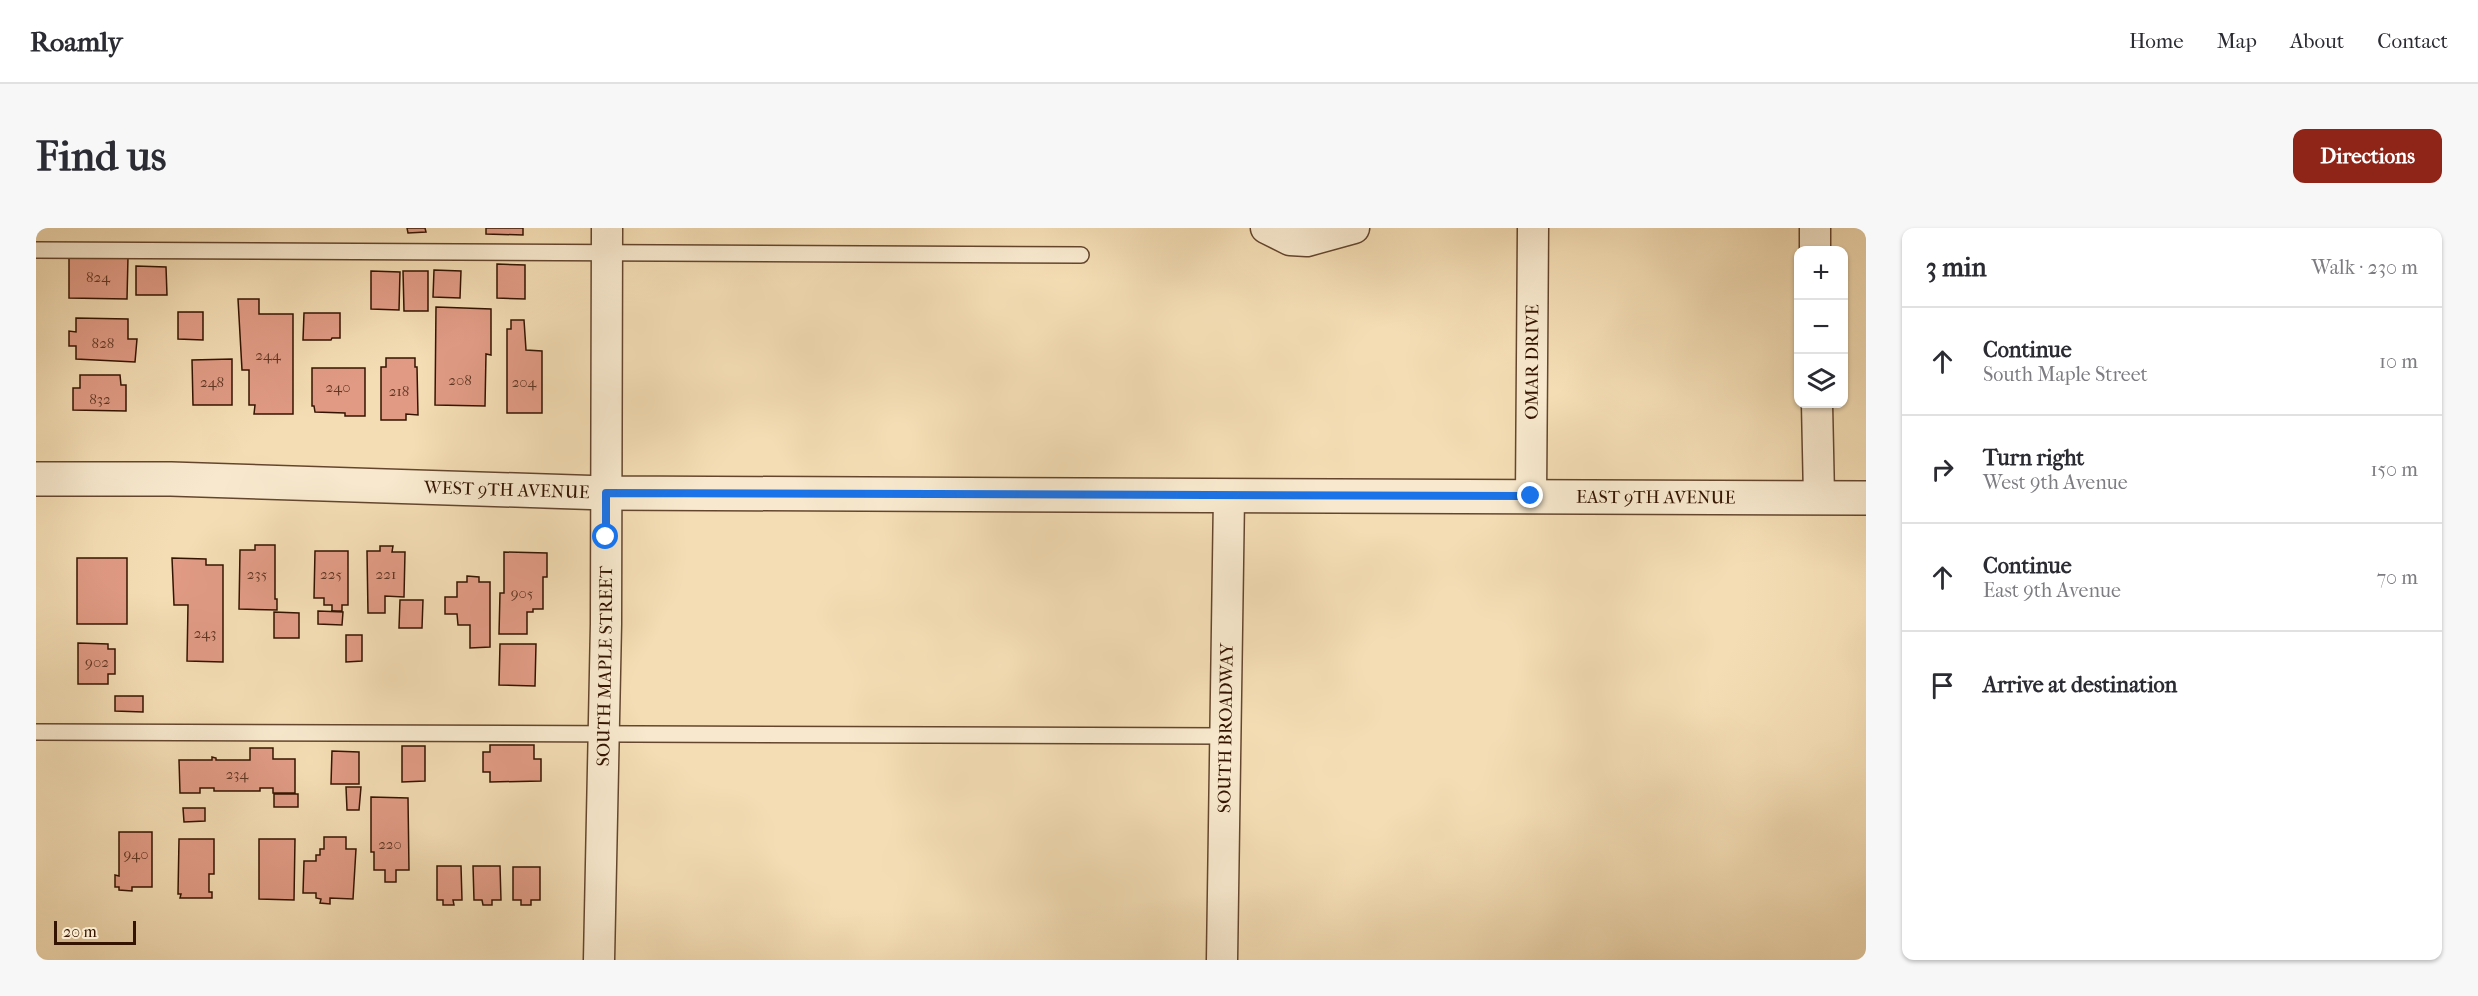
<!DOCTYPE html>
<meta charset="utf-8">
<style>
:root{--surface:#fff;--page:#f7f7f7;--text:#2b2b33;--muted:#7c7c81;--line:#e1e1e2;--accent:#8f2418}
body{margin:0;font-family:"IM FELL French Canon",serif;background:var(--page);color:var(--text)}
.controls{position:absolute;right:18px;top:18px;display:grid;overflow:hidden;border-radius:12px;box-shadow:0 2px 4px #0004}
.controls button{width:54px;height:54px;display:grid;place-items:center;padding:0;border:0;border-bottom:2px solid var(--line);background:var(--surface);color:var(--text);font:30px sans-serif}
.scale{position:absolute;left:18px;bottom:15px;width:82px;box-sizing:border-box;padding-left:6px;border:3px solid #341401;border-top:0;font-size:16px;line-height:21px;white-space:nowrap;color:#341401;-webkit-text-stroke:4px #f8e9ce;paint-order:stroke}
.stop{position:absolute;width:18px;height:18px;margin:-14px;border:4px solid #1a73e8;border-radius:50%;background:#fff}
.stop.end{background:#1a73e8;border-color:#fff;box-shadow:0 2px 6px #0008}
.list{margin:0;padding:0;list-style:none}
h2{display:flex;justify-content:space-between;align-items:center;height:78px;margin:0;padding:0 24px;font-size:26px}
h2 small{font-size:20px;font-weight:400;color:var(--muted)}
.list li{display:grid;grid-template-columns:39px 1fr auto;gap:18px;align-items:center;box-sizing:border-box;height:108px;padding:0 24px;border-top:2px solid var(--line)}
.list b{display:block;font-size:22px;white-space:nowrap}
.list p{margin:0;font-size:20px;white-space:nowrap;color:var(--muted)}
.list em{font-size:20px;font-style:normal;color:var(--muted)}
.icon{flex:none;width:33px;height:33px;fill:none;stroke:currentColor;stroke-width:2;stroke-linecap:round;stroke-linejoin:round}
.map{position:relative;flex:none;width:1830px;height:732px;overflow:hidden;border-radius:12px}
header{display:flex;align-items:center;gap:36px;box-sizing:border-box;height:84px;padding:0 30px;background:var(--surface);border-bottom:2px solid var(--line)}
header strong{font-size:28px}
nav{display:flex;gap:33px;margin-inline-start:auto;font-size:21px}
.intro{display:flex;align-items:center;justify-content:space-between;box-sizing:border-box;height:144px;padding:0 36px}
h1{margin:0;font-size:42px}
.button{padding:15px 27px;border-radius:12px;background:var(--accent);color:#fff;font-size:21px;font-weight:700}
main{display:flex;gap:36px;padding:0 36px}
aside{flex:1;background:var(--surface);border-radius:12px;box-shadow:0 2px 4px #0004}
.map>svg:first-child{display:block}
.building{fill:#e19b85;stroke:#341401;stroke-width:1.5}
.lines{fill:none;stroke-linecap:round;stroke-linejoin:round}
.service-casing{stroke:#64462e;stroke-width:18}
.minor-casing{stroke:#64462e;stroke-width:33}
.tertiary-casing{stroke:#64462e;stroke-width:36}
.service{stroke:#f8e9ce;stroke-width:15}
.minor{stroke:#f8e9ce;stroke-width:30}
.tertiary{stroke:#f8e9ce;stroke-width:33}
.route{stroke:#1a73e8;stroke-width:8}
.labels{text-anchor:middle;dominant-baseline:central;stroke-width:4.5;stroke-linejoin:round;paint-order:stroke}
.number-label{font-size:15px;fill:#5f3622}
.street-label{font-size:18px;fill:#341401;stroke:#f8e9ce}
</style>
<header>
<strong>Roamly</strong>
<nav><a>Home</a><a>Map</a><a>About</a><a>Contact</a></nav>
</header>
<div class="intro"><h1>Find us</h1><a class="button">Directions</a></div>
<main>
<div class="map">
<svg width="1830" height="732" viewBox="0 0 1830 732">
<rect width="100%" height="100%" fill="#f4ddb4"/>
<filter id="stains"><feTurbulence type="fractalNoise" baseFrequency=".00333" numOctaves="4"/><feColorMatrix values="0 0 0 0 .2 0 0 0 0 .09 0 0 0 0 .02 0 0 0 .5 -.17"/></filter>
<radialGradient id="worn" r=".72"><stop offset=".6" stop-color="#630" stop-opacity="0"/><stop offset="1" stop-color="#630" stop-opacity=".3"/></radialGradient>
<!-- building -->
<path class="building" d="M 371,0 L 389,0 L 390,4 L 372,5 Z
M 450,0 L 487,0 L 487,7 L 450,6 Z
M 33,28 L 92,29 L 91,71 L 33,70 Z
M 461,36 L 489,37 L 489,71 L 461,70 Z
M 100,38 L 130,39 L 131,67 L 100,67 Z
M 398,42 L 425,43 L 424,70 L 397,69 Z
M 335,43 L 364,44 L 363,82 L 335,81 Z
M 367,43 L 392,43 L 392,83 L 368,83 Z
M 202,71 L 223,71 L 223,86 L 257,86 L 257,186 L 218,186 L 219,177 L 213,177 L 213,142 L 206,142 Z
M 400,79 L 455,81 L 455,127 L 450,126 L 449,178 L 399,177 Z
M 142,84 L 167,84 L 167,112 L 142,111 Z
M 268,85 L 304,85 L 304,110 L 296,110 L 295,112 L 267,112 Z
M 40,90 L 92,91 L 92,111 L 101,111 L 99,134 L 40,131 L 40,118 L 33,118 L 33,103 L 40,104 Z
M 475,92 L 488,92 L 490,122 L 506,123 L 506,185 L 471,185 L 471,101 L 475,101 Z
M 350,130 L 379,130 L 379,139 L 381,139 L 382,187 L 370,186 L 370,192 L 345,192 L 345,139 L 350,139 Z
M 196,131 L 196,177 L 157,177 L 156,132 Z
M 276,140 L 329,140 L 329,188 L 309,188 L 309,185 L 279,184 L 278,178 L 276,178 Z
M 44,147 L 84,147 L 85,157 L 90,157 L 90,183 L 37,182 L 37,160 L 44,160 Z
M 219,317 L 239,317 L 239,371 L 241,371 L 241,382 L 203,381 L 204,322 L 219,322 Z
M 344,318 L 357,318 L 356,324 L 369,324 L 368,369 L 349,368 L 349,385 L 332,385 L 331,323 L 344,323 Z
M 279,323 L 312,323 L 312,377 L 306,377 L 306,383 L 296,383 L 296,377 L 288,377 L 288,370 L 278,370 Z
M 468,324 L 511,325 L 511,349 L 507,349 L 507,381 L 497,381 L 497,384 L 491,384 L 491,406 L 463,406 L 464,365 L 468,365 Z
M 41,330 L 91,330 L 91,396 L 41,396 Z
M 136,330 L 170,331 L 170,337 L 187,337 L 187,434 L 151,433 L 152,377 L 138,377 Z
M 431,348 L 443,349 L 443,354 L 454,354 L 454,419 L 434,420 L 434,397 L 422,397 L 421,386 L 409,386 L 409,369 L 421,369 L 421,354 L 431,354 Z
M 364,372 L 387,372 L 386,400 L 363,400 Z
M 282,383 L 307,384 L 306,397 L 282,396 Z
M 238,384 L 263,385 L 263,410 L 238,410 Z
M 310,407 L 326,407 L 326,433 L 310,434 Z
M 42,415 L 72,416 L 72,421 L 79,421 L 79,446 L 72,446 L 72,456 L 42,456 Z
M 464,416 L 500,416 L 499,458 L 463,457 Z
M 79,468 L 107,468 L 107,484 L 79,483 Z
M 454,517 L 498,517 L 498,531 L 505,531 L 505,553 L 454,554 L 454,544 L 447,544 L 447,524 L 454,524 Z
M 366,518 L 389,518 L 389,553 L 366,554 Z
M 214,520 L 237,520 L 237,531 L 259,531 L 259,565 L 237,565 L 237,560 L 224,560 L 224,563 L 178,563 L 178,560 L 164,560 L 164,565 L 144,565 L 143,532 L 176,532 L 176,529 L 180,530 L 180,532 L 214,532 Z
M 296,523 L 323,524 L 323,556 L 295,556 Z
M 310,559 L 325,559 L 323,582 L 311,582 Z
M 238,566 L 262,566 L 262,579 L 238,579 Z
M 335,569 L 372,570 L 373,642 L 360,642 L 360,654 L 349,654 L 349,642 L 338,642 L 338,624 L 335,624 Z
M 147,580 L 169,580 L 169,593 L 148,594 Z
M 83,604 L 116,604 L 116,659 L 96,659 L 96,663 L 83,662 L 83,659 L 79,659 L 79,647 L 83,648 Z
M 288,609 L 310,609 L 310,621 L 320,621 L 317,671 L 294,670 L 294,676 L 284,675 L 285,671 L 280,670 L 280,665 L 267,665 L 268,633 L 280,633 L 280,627 L 284,627 L 284,621 L 288,621 Z
M 143,611 L 178,611 L 178,646 L 173,646 L 173,664 L 176,664 L 176,670 L 144,670 L 145,666 L 142,666 Z
M 223,611 L 259,611 L 258,672 L 223,671 Z
M 401,638 L 425,638 L 426,672 L 417,672 L 418,677 L 407,677 L 407,672 L 401,672 Z
M 437,638 L 464,638 L 465,672 L 456,672 L 456,677 L 447,677 L 446,672 L 438,672 Z
M 477,639 L 504,639 L 504,672 L 495,672 L 495,677 L 485,677 L 485,672 L 477,672 Z"/>
<g class="lines">
<!-- service casing -->
<g class="service-casing">
<path id="service" d="M 0,22 L 1045,27
M 0,504 L 1189,508"/>
</g>
<!-- minor casing -->
<g class="minor-casing">
<g id="minor">
<path d="M 1230,0 L 1254,12 L 1271,13 L 1318,0"/>
<path d="M 1779,0 L 1779,22"/>
<path d="M 1781,176 L 1783,269"/>
<path id="s1" d="M 1495,268 L 1497,0"/>
<path id="s2" d="M 563,732 L 570,396 L 571,0"/>
<path id="s3" d="M 1186,732 L 1193,268"/>
</g>
</g>
<!-- tertiary casing -->
<g class="tertiary-casing">
<g id="tertiary">
<path id="s4" d="M 0,251 L 135,251 L 570,265 L 1830,270"/>
</g>
</g>
<!-- service -->
<use href="#service" class="service"/>
<!-- minor -->
<use href="#minor" class="minor"/>
<!-- tertiary -->
<use href="#tertiary" class="tertiary"/>
</g>
<g class="lines">
<!-- route -->
<path class="route" d="M 570,309 L 570,265 L 1495,268"/>
</g>
<g class="labels">
<!-- number labels -->
<g class="number-label">
<text x="62" y="49">824</text>
<text x="67" y="115">828</text>
<text x="232" y="127">244</text>
<text x="424" y="152">208</text>
<text x="176" y="154">248</text>
<text x="488" y="154">204</text>
<text x="302" y="159">240</text>
<text x="363" y="163">218</text>
<text x="64" y="171">832</text>
<text x="221" y="346">235</text>
<text x="295" y="346">225</text>
<text x="350" y="346">221</text>
<text x="486" y="365">905</text>
<text x="169" y="405">243</text>
<text x="61" y="434">902</text>
<text x="201" y="546">234</text>
<text x="354" y="616">220</text>
<text x="100" y="626">940</text>
</g>
<!-- street labels -->
<g class="street-label">
<text stroke="none"><textPath href="#s1" startOffset="134">OMAR DRIVE</textPath></text>
<text stroke="none"><textPath href="#s4" startOffset="471">WEST 9TH AVENUE</textPath></text>
<text stroke="none"><textPath href="#s4" startOffset="1620">EAST 9TH AVENUE</textPath></text>
<text stroke="none"><textPath href="#s2" startOffset="294">SOUTH MAPLE STREET</textPath></text>
<text stroke="none"><textPath href="#s3" startOffset="232">SOUTH BROADWAY</textPath></text>
</g>
</g>
<rect width="100%" height="100%" filter="url(#stains)"/>
<rect width="100%" height="100%" fill="url(#worn)"/>
</svg>
<div class="controls">
<button>+</button>
<button>−</button>
<button><svg class="icon" aria-label="layers" viewBox="0 0 24 24"><path d="M12 4l9 5-9 5-9-5zM3 14l9 5 9-5"/></svg></button>
</div>
<div class="scale">20 m</div>
<div class="stop" style="left:570px;top:309px"></div>
<div class="stop end" style="left:1495px;top:268px"></div>
</div>
<aside>
<h2>3 min<small>Walk · 230 m</small></h2>
<ul class="list">
<li><svg class="icon" aria-label="ahead" viewBox="0 0 24 24"><path d="M12 20V5M6 11l6-6 6 6"/></svg><div><b>Continue</b><p>South Maple Street</p></div><em>10 m</em></li>
<li><svg class="icon" aria-label="right" viewBox="0 0 24 24"><path d="M7 20v-9h11M14 6l5 5-5 5"/></svg><div><b>Turn right</b><p>West 9th Avenue</p></div><em>150 m</em></li>
<li><svg class="icon" aria-label="ahead" viewBox="0 0 24 24"><path d="M12 20V5M6 11l6-6 6 6"/></svg><div><b>Continue</b><p>East 9th Avenue</p></div><em>70 m</em></li>
<li><svg class="icon" aria-label="arrive" viewBox="0 0 24 24"><path d="M6 21V4h12l-3 4 3 4H6"/></svg><div><b>Arrive at destination</b></div></li>
</ul>
</aside>
</main>
